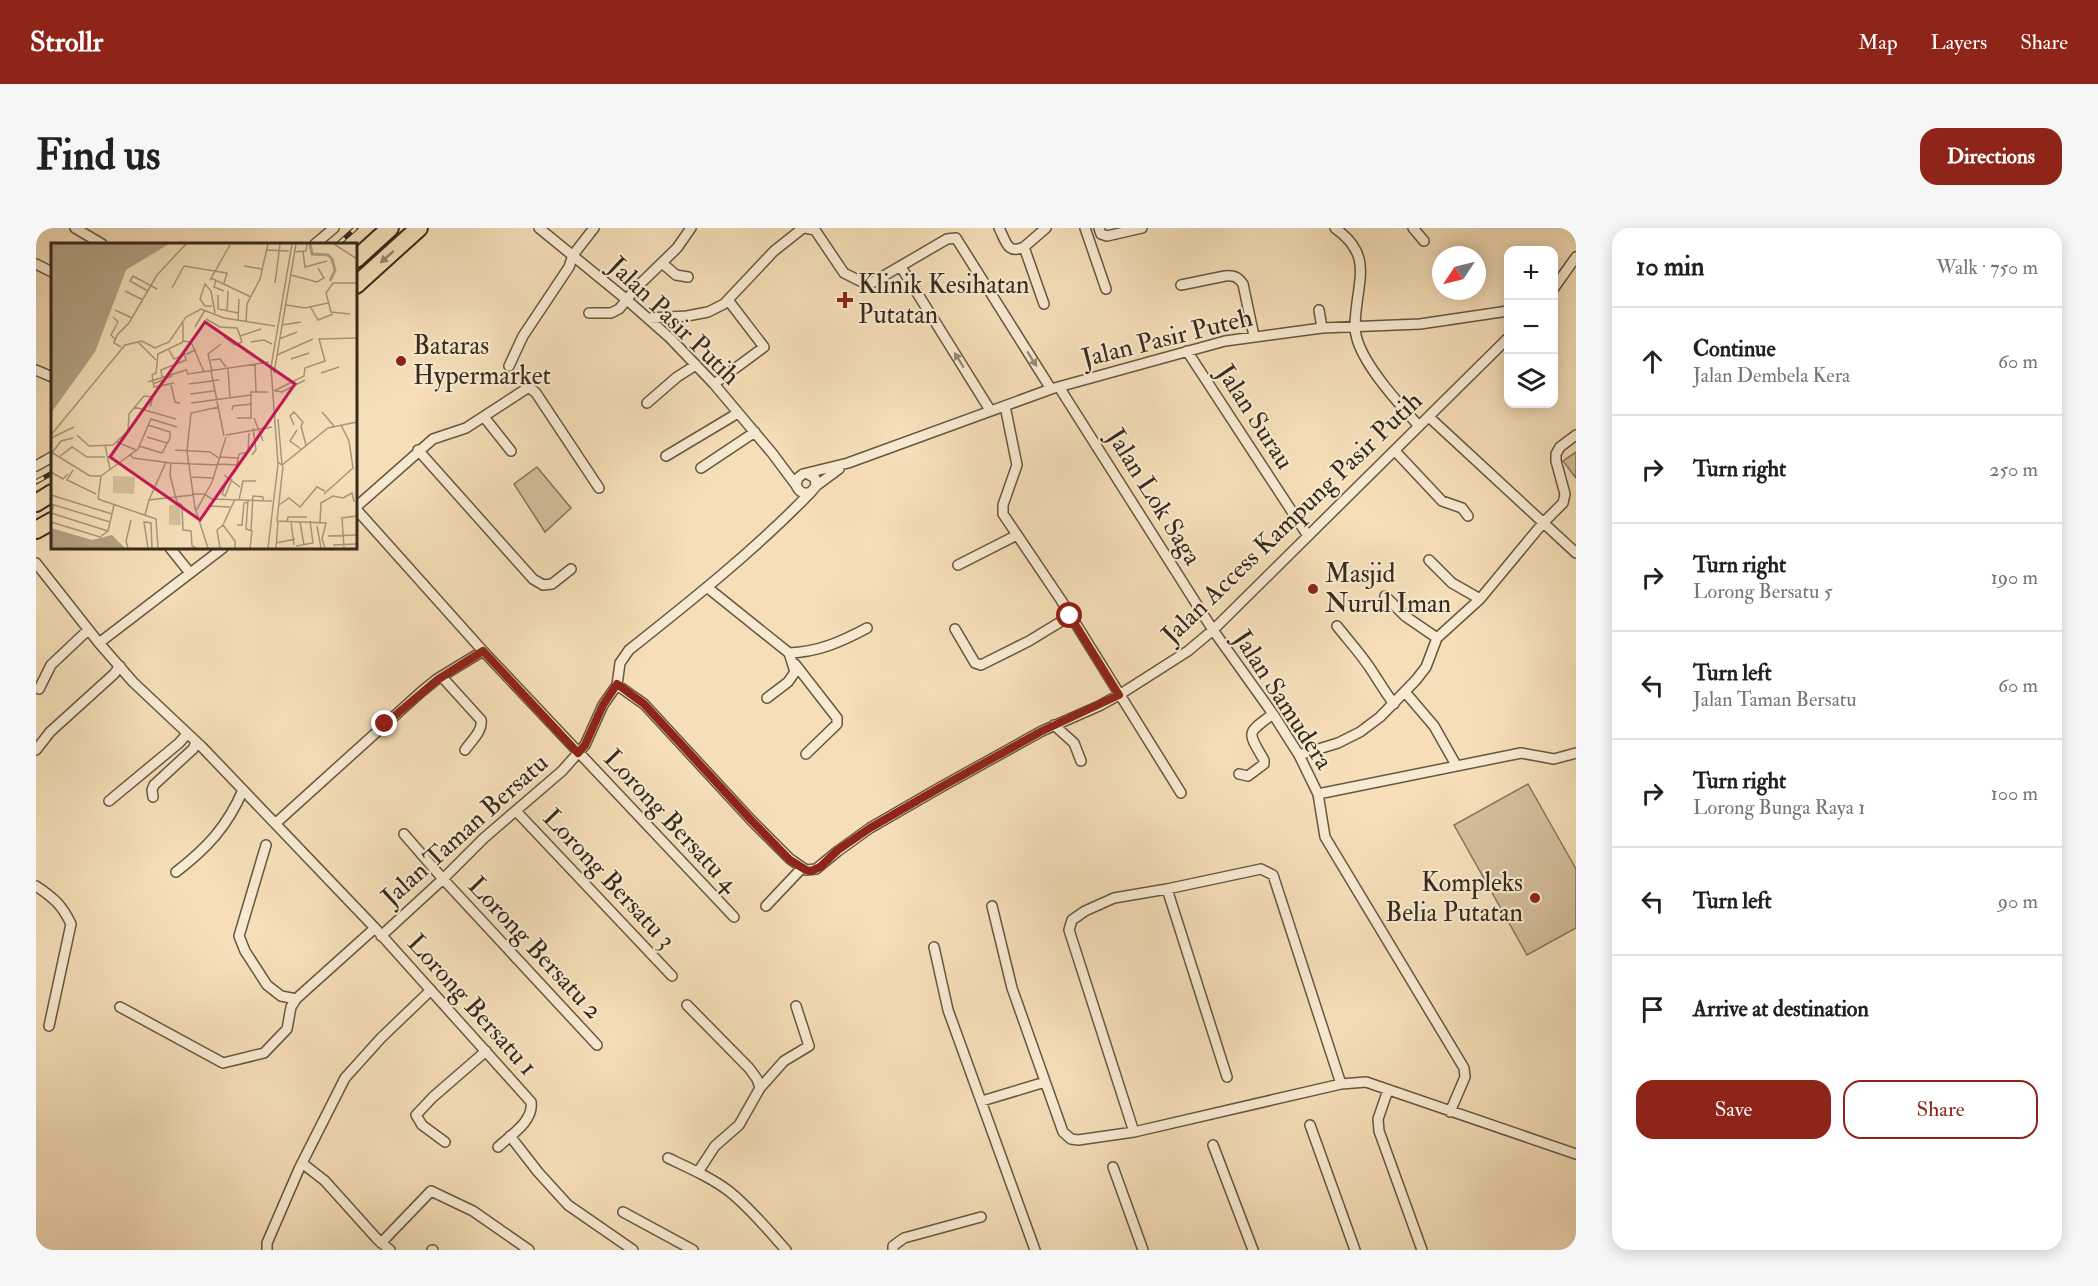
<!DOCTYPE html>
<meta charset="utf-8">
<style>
:root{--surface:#fff;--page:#f6f6f6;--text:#202124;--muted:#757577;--line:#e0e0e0;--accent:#8f2418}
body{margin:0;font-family:"IM FELL Double Pica",serif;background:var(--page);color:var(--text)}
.controls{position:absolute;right:18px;top:18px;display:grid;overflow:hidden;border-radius:12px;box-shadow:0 3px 15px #0003}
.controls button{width:54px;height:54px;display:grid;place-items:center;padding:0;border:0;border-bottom:2px solid var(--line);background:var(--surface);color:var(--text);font:30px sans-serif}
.compass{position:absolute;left:1396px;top:18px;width:54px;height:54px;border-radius:50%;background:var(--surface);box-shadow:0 3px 15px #0003;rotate:235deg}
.stop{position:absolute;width:18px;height:18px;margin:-14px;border:4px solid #8f2418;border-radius:50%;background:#fff}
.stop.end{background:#8f2418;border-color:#fff;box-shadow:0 2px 6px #0008}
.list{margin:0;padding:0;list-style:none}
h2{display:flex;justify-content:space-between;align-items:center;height:78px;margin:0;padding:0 24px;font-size:26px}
h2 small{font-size:20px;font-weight:400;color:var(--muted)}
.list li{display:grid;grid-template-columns:39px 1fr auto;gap:18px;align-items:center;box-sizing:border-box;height:108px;padding:0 24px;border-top:2px solid var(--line)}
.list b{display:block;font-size:22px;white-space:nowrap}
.list p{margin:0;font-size:20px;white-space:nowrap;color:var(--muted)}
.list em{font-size:20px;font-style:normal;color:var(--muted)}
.actions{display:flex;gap:12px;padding:18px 24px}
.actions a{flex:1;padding:14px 0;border:2px solid var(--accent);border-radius:18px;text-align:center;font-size:21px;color:var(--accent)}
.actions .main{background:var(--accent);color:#fff}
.icon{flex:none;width:33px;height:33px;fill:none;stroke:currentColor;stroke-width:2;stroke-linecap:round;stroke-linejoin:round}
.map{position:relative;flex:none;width:1540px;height:1022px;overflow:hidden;border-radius:18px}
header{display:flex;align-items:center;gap:36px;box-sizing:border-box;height:84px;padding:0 30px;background:var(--accent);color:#fff}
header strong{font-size:28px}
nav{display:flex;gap:33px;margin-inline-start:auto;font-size:21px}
.intro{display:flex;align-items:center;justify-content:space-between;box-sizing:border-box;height:144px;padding:0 36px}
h1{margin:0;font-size:42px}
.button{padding:15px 27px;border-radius:18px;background:var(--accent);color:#fff;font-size:21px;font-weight:700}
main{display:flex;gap:36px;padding:0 36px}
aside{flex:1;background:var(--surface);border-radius:18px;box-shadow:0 3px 15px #0003}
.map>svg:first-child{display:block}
.green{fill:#d5bf9d;stroke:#86745c;stroke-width:1.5}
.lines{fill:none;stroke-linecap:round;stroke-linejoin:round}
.street-casing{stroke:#665743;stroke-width:12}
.highway-casing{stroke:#372a1c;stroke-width:20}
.street{stroke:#f8ead1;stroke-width:9}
.highway{stroke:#f5deb8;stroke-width:16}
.rail-casing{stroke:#372a1c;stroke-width:5}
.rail{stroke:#f8ead1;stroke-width:3;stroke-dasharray:9;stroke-linecap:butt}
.oneway{fill:#96846a}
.oneway2{fill:#988a76}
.route{stroke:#8f2418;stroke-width:8}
.poi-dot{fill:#8f2418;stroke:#f8ead1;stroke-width:2}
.labels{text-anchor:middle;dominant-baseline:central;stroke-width:4.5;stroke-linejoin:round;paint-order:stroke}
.poi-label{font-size:26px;fill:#372a1c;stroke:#f8ead1;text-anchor:start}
.street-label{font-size:26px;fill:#372a1c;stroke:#f8ead1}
.inset-river{fill:none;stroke:#b4a183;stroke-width:3}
.inset-road{fill:none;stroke:#a9967a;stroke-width:1.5}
.view{fill:#c2185b;fill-opacity:0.15;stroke:#c2185b;stroke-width:3}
.inset-edge{fill:none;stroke:#372a1c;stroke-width:3}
</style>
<header>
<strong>Strollr</strong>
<nav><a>Map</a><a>Layers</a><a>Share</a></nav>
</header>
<div class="intro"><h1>Find us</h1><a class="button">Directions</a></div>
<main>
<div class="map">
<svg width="1540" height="1022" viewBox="0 0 1540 1022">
<rect width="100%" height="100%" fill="#f5deb8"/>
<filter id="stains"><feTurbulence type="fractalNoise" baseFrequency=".00333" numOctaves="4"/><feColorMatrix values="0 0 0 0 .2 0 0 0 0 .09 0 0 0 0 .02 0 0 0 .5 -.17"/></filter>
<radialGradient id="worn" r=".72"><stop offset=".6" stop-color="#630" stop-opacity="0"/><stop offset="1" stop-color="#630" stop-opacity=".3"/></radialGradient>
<!-- green -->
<path class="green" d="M 1540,224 L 1540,250 L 1527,233 Z
M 501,239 L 535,280 L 509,304 L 478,256 Z
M 1492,556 L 1540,641 L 1540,700 L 1491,727 L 1418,597 Z"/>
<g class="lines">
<!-- street casing -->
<g class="street-casing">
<path id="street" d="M 39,0 L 66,16
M 503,0 L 591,72 L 634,110 L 678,156 L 736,225 L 760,257
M 769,0 L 779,2 L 808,45 L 832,57 L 911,11 L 920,10 L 1015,161
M 963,0 C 970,13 971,27 988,19
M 1049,0 L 1070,61
M 1063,0 L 1065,6 L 1071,8 L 1106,0
M 1299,0 C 1334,25 1324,46 1320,83 C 1319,93 1318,102 1321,111 C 1329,139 1364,177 1383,198
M 1377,0 L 1388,13
M 279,16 L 298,0
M 626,35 L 640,47 L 652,49
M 0,36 L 16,44
M 865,39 L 954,182
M 1145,57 L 1189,48 C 1198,47 1202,49 1207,56 L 1218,108
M 1518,60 L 1540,29
M 1008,76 L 988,19 L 1010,0
M 1283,82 L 1286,100
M 553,85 L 575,85 L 583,81 L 601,59 L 641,20 L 655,0
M 613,90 L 651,88 L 672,84 L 688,76 L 738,23 L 767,0
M 1151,123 L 1272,308
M 473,138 L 487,108 L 533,39 L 537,27 L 558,0
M 0,142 L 16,149
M 678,156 L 728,119 L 692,72
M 1023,159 L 1177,402 L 1237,486 L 1263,527 L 1282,566 L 1289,609 L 1428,840 L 1429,849 L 1414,884
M 611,175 L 641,149 L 660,137
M 969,178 L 981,237 L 967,277 L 967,286 L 1025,372 L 1145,565
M 448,189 L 475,223
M 1393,189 L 1540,325
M 382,222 L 497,351 L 507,357 L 516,356 L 535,341
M 1359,223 L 1406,273 L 1426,280 L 1432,288
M 630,228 L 702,185
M 0,238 L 16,229
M 665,240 L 719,204
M 772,246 L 779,250 L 780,258 L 775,264 C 768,267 763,264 760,257 L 762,250 L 767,246 L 812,235 L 1015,161 L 1189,113 L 1286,100 L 1384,96 L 1472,83
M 780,258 L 803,241
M 320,279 L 397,211 L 430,200 L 493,159 L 500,165 L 563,260
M 320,281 L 447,423 L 698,689
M 134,320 L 154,345
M 1393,332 L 1416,355 L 1444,371
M 0,335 L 63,415 L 97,454 L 166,519 L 339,700 L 495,874 C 498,893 475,907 462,919
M 922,337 L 981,307
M 672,360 L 753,425 L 759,444 L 752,454 L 731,470
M 1349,368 L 1369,388 L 1401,410
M 1301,398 C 1312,412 1324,425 1334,440 C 1342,452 1349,464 1358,476
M 919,401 L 939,435 L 945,437 L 993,413 L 1034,388
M 63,415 L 187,320
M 753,425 C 782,424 805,414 831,400
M 759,436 L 801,490 L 801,496 L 770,526
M 406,449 L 445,492 C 447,503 435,513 429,522
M 581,457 L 608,476 L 716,593 L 754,631 L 770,642 L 780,641 L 802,623 L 834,600 L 905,559 L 1006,503 L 1063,478 L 1083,467 L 1152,423 L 1177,402 L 1472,110
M 3,461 L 15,437 L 52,402
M 1369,464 L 1398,498 L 1420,537
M 1018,497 L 1038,515 L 1045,533
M 0,522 L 14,504 L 78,446 L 84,438
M 1263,527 L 1302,515 L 1324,504 L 1344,489 L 1380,452 L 1390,439 L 1401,410 L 1444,371 L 1507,295 L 1527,275 L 1529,266 L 1520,233 L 1520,226 L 1524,219 L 1540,207
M 1203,546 L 1212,548 L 1228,536 L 1228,532 C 1211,503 1210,506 1237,486
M 1282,566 L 1485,525 L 1518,531 L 1540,525
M 117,569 L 116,562 L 118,557 L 157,521 L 160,514
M 73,573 L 143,515 L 151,506
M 480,583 L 636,748
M 240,595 L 385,464 L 401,451 L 447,423
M 368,606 L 407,651 L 561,817
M 230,617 L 203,708 L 209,723 L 231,757 L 245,768 L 260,771
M 140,644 C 171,620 191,599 207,562
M 0,658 C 18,670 26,677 35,696 L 13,798
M 1131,661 L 1191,849
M 730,678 L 766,640
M 956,678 L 976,760 L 1027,904 L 1035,911 L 1042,912 L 1098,904 L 1305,856 L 1330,854 L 1540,926
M 345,708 L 407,651 L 448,610 L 526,543 L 542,525 L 549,517 L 567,477 L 581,457 L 584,435 L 593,422 C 656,372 719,322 775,264
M 898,719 L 912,782 L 999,1022
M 651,777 L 713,840 L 721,851 L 724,860
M 84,779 L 187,835 L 228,825 L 251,801 L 255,779 L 260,771 L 339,700
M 1352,862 L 1342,891 L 1343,903 L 1386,1022
M 946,873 L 1009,854
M 1274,897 L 1319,1022
M 1098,904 L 1033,702 L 1036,692 L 1049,683 L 1078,670 L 1131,661 L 1225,641 L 1237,647 L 1305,856
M 474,908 L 502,944 L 532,977 L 597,1022
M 409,914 L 386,897 L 380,887 L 397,869 L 450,823
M 1177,917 L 1217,1022
M 632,930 C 653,940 676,950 694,964 C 715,981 732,1002 750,1022
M 266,935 L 289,953 L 342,1012 L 354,1022
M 1077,939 L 1107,1022
M 662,944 L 679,918 L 703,897 L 724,860 L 748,833 L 773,818 L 760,778
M 587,984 L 657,1022
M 345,1015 L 395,963 L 437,983 L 493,1022
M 231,1022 L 231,1015 L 263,941 L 309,850 L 345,810 L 395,762
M 396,1022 L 397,1022
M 857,1022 L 857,1018 L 868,1010 L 945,989"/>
</g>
<!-- highway casing -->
<g class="highway-casing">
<path id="highway" d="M 320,31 L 354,0
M 320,57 L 383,0
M 0,275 L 16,265
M 0,302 L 16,293"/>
</g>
<!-- street -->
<use href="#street" class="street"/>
<!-- highway -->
<use href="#highway" class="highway"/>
<!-- rail casing -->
<g class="rail-casing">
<path id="rail" d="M 302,16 L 320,0
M 0,254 L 16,245"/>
</g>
<!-- rail -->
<use href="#rail" class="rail"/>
</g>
<!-- one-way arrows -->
<defs><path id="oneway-solid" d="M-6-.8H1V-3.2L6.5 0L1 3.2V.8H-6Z" transform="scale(1.5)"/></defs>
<use class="oneway" href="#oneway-solid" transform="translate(351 29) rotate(138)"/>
<g class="oneway2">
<use href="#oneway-solid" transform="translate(996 131) rotate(58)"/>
<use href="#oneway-solid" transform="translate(923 132) rotate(-122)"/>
</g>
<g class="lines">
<!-- route -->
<path class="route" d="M 349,496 L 401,452 L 447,423 L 542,525 L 549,517 L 567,477 L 581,456 L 608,476 L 716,593 L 754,632 L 770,642 L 775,643 L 784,639 L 802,622 L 834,600 L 905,559 L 1006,503 L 1083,467 L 1034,388"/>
</g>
<!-- markers -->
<g class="poi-dot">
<path d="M806 63h6v6h6v6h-6v6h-6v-6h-6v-6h6z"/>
<circle cx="365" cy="133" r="6"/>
<circle cx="1277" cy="361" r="6"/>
<circle cx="1499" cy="670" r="6"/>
</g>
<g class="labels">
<!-- poi labels -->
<g class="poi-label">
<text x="822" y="57">Klinik Kesihatan<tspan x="822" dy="30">Putatan</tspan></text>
<text x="377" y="118">Bataras<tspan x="377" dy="30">Hypermarket</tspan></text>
<text x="1289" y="346">Masjid<tspan x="1289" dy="30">Nurul Iman</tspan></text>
<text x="1487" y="655" text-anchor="end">Kompleks<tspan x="1487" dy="30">Belia Putatan</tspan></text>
</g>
<!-- street labels -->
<g class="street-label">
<text transform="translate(638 93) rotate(44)">Jalan Pasir Putih</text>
<text transform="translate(1131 110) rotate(-14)">Jalan Pasir Puteh</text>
<text transform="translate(1219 189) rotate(57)">Jalan Surau</text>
<text transform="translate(1118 269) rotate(58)">Jalan Lok Saga</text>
<text transform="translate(1256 290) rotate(-44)">Jalan Access Kampung Pasir Putih</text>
<text transform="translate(1247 472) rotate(57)">Jalan Samudera</text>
<text transform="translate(635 593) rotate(47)">Lorong Bersatu 4</text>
<text transform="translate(429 602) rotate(-42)">Jalan Taman Bersatu</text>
<text transform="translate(573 651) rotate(47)">Lorong Bersatu 3</text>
<text transform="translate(499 720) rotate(47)">Lorong Bersatu 2</text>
<text transform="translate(436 777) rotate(48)">Lorong Bersatu 1</text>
</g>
</g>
<!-- overview -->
<g transform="translate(15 15)">
<rect width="306" height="306" fill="#f5deb8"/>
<path d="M 62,233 L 84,234 L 83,251 L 62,250 ZM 129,261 L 130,282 L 118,282 L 118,262 Z" fill="#d5bf9d"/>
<path d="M 0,1 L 118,1 L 75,27 L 44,109 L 0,170 ZM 0,285 L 41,297 L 61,292 L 74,305 L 0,305 Z" fill="#b4a183"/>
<path class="inset-river" d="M 259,1 L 261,11 L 277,12 L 281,16 L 284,27 L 279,38"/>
<path class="inset-road" d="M 283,1 L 306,16M 215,7 L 238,8M 243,9 L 255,8 L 256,1M 252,9 L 254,24 L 276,18M 133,23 L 176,30 L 173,40M 193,23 L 211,26M 240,32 L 266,39 L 273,35 L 267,25M 160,35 L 200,54M 159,37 L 179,2M 165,37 L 163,44 L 173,48M 224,40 L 229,1M 121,45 L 133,23M 74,48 L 92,57M 97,48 L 79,38 L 82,33 L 106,46M 167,52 L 167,66 L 187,70M 235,62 L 254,65 L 277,60M 161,63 L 154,63 L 149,56 L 154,41 L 160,48 L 164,70M 259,63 L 267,77 L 282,71M 64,67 L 81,75M 176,68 L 177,48M 299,71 L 280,69 L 275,50 L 282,40 L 306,40M 62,74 L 67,79 L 60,92 L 64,96M 155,76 L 169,84 L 186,85 L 189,93M 187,78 L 188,56M 195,79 L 196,61 L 209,36 L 217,1M 132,80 L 132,98 L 140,99 L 153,129M 231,82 L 250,79M 144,84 L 154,67M 173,94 L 184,102 L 191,99 L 189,93 L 210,86M 228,96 L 246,89M 87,99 L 105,117M 200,99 L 213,97 L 221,101M 70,104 L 63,100 L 66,92 L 78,80 L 106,32 L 135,1M 118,107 L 123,116 L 145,107M 226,112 L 262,96M 240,116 L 258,110M 160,117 L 169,116 L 175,124M 204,121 L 205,149M 135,126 L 137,131 L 218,119M 177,126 L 179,155M 160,128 L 173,193M 161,128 L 157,111 L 170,101M 223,130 L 245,1M 270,130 L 288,124M 111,134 L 110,127 L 135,117 L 133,109M 97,139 L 135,127M 123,140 L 103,144 L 101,132 L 105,130 L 107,111 L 132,99M 102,141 L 121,133M 138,141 L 168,137M 120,142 L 124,159 L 129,160M 223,148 L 253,133 L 254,125 L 274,118 L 268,96 L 306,95M 225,148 L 231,149 L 254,137M 139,151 L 163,148M 140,160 L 200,152M 83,164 L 125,176M 181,167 L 182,163 L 201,161M 271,169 L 283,183M 186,175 L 200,175 L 200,149 L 217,149M 203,175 L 212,198M 227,176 L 231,222M 243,182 L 239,173 L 243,169 L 252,179 L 250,183 L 255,202M 246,187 L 239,198 L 250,206M 0,192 L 74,102 L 91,98 L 104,105 L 118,99 L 135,74 L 150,66 L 173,75 L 224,83M 26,192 L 38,203 L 62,202 L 77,188 L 78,171 L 93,153 L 102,154 L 99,164M 175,192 L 221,184M 96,194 L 116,200M 0,195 L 23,184M 66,199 L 85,207M 54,202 L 59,226M 88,203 L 111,210 L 119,195 L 119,189 L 97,182M 124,207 L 159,209 L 169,216M 0,209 L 39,233 L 50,233M 1,210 L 10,198 L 22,195M 79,211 L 82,215 L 120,220 L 167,222M 201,212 L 205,207 L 202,185M 8,214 L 21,204 L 36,214 L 54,214M 169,214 L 187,215M 227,219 L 231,222 L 277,185 L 306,179M 120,220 L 119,232 L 126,259 L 131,262 L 132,287 L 140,288 L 141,303 L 145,305M 167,221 L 186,222 L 188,211 L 197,209 L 198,190M 232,223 L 226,278 L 275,280 L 271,296 L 274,305M 22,227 L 16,237 L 45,251M 0,229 L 12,236 L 17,231M 173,232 L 189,244M 50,233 L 47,256 L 105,276 L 107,305M 50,233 L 87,206 L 100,176 L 126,184M 139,234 L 162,235M 175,241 L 171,251 L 174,253 L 181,236M 141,251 L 153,251 L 161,256 L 221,258M 273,251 L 302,225 L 298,198 L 290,182M 0,252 L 61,271M 98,257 L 115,219M 188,257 L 192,238 L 205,238M 197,257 L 195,286 L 201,288 L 199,305M 0,261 L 59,279M 3,262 L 0,270 L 57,288M 228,262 L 238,255 L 249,264 L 266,244 L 274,248M 157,263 L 179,264M 145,268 L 161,239 L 175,194M 94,272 L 98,257 L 142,252M 0,279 L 49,294 L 57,288 L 63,262M 236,279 L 237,274 L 256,274M 240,279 L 243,302M 249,279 L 253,302M 269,279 L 270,260 L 282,253 L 292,255 L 301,250 L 303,259M 172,282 L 184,256M 172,282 L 184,298 L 184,305M 186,282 L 191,282 L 193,260 L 197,259M 266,283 L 270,305M 200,287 L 202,253 L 212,254 L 212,258M 277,293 L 306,292M 225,300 L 244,296M 282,302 L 306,301M 245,303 L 262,300 L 259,278M 77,305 L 75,298 L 80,277M 97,305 L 93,279 L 100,280 L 101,305M 157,305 L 144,265 L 136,208 L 140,170 L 168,164M 169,305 L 166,287 L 172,282M 217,305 L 227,221 L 220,124 L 241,1M 225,305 L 227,278M 293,305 L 291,275 L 306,273"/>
<path class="view" d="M 154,79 L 244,141 L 149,277 L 59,214 Z"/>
<rect width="306" height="306" class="inset-edge"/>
</g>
<rect width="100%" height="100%" filter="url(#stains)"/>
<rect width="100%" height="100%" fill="url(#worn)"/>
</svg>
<div class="controls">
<button>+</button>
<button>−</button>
<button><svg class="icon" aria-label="layers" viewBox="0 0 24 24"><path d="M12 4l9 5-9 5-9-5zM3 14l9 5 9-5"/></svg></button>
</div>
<svg class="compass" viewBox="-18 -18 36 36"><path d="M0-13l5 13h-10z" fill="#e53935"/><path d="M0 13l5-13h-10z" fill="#757577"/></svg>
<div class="stop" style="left:1034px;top:388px"></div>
<div class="stop end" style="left:349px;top:496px"></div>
</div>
<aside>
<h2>10 min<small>Walk · 750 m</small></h2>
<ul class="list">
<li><svg class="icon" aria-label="ahead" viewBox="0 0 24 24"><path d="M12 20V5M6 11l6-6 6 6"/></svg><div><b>Continue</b><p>Jalan Dembela Kera</p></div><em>60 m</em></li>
<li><svg class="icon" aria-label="right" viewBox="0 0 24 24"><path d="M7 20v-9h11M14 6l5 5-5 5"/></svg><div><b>Turn right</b></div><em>250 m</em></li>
<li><svg class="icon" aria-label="right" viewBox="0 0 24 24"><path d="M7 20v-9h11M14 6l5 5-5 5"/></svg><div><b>Turn right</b><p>Lorong Bersatu 5</p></div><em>190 m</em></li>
<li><svg class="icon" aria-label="left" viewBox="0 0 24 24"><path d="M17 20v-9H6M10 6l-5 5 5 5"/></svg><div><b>Turn left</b><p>Jalan Taman Bersatu</p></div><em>60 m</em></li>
<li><svg class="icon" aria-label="right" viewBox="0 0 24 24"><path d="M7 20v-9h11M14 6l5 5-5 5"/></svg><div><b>Turn right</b><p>Lorong Bunga Raya 1</p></div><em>100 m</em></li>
<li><svg class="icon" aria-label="left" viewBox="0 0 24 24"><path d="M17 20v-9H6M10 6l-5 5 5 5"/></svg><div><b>Turn left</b></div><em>90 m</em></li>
<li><svg class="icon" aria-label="arrive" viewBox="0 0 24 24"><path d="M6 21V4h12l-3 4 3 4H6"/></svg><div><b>Arrive at destination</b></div></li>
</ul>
<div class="actions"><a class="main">Save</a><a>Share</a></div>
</aside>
</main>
